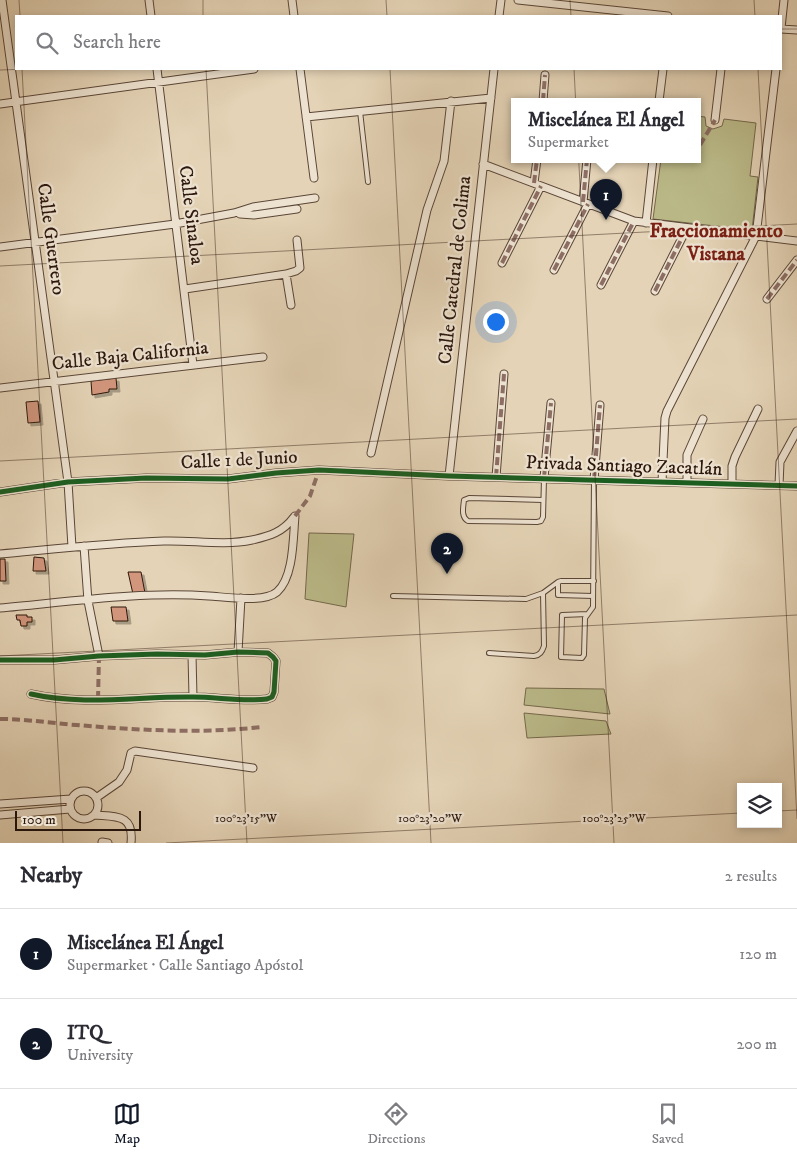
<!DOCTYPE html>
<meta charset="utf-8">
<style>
:root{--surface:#fff;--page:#f2f2f3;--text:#2b2b33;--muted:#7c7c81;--line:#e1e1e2;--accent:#111827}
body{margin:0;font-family:"IM FELL DW Pica",serif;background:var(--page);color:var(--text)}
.controls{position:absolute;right:15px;bottom:15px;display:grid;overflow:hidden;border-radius:0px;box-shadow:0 2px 8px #0003}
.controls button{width:45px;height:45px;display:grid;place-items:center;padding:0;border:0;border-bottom:1px solid var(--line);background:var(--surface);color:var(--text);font:25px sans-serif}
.scale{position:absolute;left:15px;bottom:12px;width:126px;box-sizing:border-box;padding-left:5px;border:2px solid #2c170d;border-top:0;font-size:14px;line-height:18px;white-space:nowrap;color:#2c170d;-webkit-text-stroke:4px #ede2d0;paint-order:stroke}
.you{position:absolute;left:495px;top:321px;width:18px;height:18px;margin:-12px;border:4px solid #fff;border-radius:50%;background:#1a73e8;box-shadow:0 0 0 8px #1a73e833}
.badge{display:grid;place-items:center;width:32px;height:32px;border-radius:50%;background:var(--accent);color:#fff;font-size:16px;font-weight:700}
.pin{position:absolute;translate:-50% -41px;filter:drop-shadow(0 1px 2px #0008)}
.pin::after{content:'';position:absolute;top:26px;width:18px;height:15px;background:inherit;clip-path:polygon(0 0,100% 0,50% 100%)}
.popup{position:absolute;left:511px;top:98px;width:190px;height:65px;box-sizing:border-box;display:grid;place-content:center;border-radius:0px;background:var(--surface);filter:drop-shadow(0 1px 4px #0005);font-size:16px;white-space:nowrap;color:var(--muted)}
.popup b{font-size:19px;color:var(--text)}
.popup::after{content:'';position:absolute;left:50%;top:100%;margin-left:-10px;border:10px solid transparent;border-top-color:var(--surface)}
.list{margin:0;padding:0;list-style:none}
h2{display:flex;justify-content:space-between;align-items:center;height:65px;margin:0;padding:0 20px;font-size:21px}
h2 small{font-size:16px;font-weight:400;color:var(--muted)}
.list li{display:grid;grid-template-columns:32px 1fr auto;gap:15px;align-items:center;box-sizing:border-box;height:90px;padding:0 20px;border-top:1px solid var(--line)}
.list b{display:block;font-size:19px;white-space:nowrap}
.list p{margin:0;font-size:16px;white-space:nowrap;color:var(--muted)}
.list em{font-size:16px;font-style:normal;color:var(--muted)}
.icon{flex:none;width:28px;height:28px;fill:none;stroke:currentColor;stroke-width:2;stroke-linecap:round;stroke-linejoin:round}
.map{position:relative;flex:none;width:797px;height:843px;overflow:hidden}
.search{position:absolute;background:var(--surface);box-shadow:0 2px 8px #0003;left:15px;right:15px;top:15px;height:55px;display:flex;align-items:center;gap:12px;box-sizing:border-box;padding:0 18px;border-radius:0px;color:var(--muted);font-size:19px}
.sheet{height:245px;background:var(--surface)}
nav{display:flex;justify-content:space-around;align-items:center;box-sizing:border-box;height:70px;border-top:1px solid var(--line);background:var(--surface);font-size:14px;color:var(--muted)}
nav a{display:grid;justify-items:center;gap:2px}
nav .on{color:var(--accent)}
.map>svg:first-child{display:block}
.green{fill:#bbba89;stroke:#74684b}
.building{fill:#d2967d;stroke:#2c170d;filter:url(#shadow)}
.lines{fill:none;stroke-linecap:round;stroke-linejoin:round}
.service-casing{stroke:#5a4637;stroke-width:6}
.minor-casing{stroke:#5a4637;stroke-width:9}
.service{stroke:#ede2d0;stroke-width:4}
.minor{stroke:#ede2d0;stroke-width:7}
.quiet{stroke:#8d6e63;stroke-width:4;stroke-dasharray:8 4;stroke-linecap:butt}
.cycleway-casing{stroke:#ede2d0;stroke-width:8}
.cycleway{stroke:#1b5e20;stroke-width:5}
.ticks{fill:none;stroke:#2c170d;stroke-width:1;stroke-opacity:0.45}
.labels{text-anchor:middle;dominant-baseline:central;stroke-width:4.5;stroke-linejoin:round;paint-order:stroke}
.street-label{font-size:19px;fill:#2c170d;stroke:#ede2d0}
.neighbourhood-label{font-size:20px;font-weight:bold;fill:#7a1f14;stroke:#ede2d0}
.ticks-label{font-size:12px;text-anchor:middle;fill:#2c170d;stroke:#ede2d0;stroke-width:4.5;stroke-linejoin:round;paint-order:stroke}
</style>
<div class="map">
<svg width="797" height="843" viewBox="0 0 797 843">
<defs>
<filter id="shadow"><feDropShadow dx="3" dy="3" stdDeviation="0" flood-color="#0004"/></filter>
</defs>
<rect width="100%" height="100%" fill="#e4d3b6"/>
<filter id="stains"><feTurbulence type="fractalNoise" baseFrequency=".004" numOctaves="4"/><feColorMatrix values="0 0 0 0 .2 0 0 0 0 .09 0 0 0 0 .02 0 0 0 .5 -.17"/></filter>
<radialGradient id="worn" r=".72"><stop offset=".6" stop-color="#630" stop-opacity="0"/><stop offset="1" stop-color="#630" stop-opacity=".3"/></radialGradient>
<!-- green -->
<path class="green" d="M 697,116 L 705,117 L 706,126 L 713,129 L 722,126 L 724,119 L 756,123 L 750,176 L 758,177 L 752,230 L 653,219 L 661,159 L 697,159 Z
M 309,533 L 354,534 L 346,607 L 305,599 Z
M 526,688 L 604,689 L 610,714 L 524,705 Z
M 524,713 L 606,721 L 611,734 L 527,738 Z"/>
<!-- building -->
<path class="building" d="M 116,378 L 117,389 L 109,389 L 109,392 L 92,395 L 91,381 Z
M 38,401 L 40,422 L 28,423 L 26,402 Z
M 34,557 L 44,558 L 46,571 L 33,571 Z
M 0,559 L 5,559 L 6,581 L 0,581 Z
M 128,572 L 141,572 L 145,593 L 133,594 Z
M 111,607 L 126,607 L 128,621 L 113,621 Z
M 16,615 L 27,615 L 27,617 L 32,617 L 32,622 L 27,622 L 27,626 L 21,626 L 20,620 L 17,620 Z"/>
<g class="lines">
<!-- service casing -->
<g class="service-casing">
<path id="service" d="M 360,111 L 368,182
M 543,500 L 469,498 L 464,500 C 463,508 461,517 468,521 L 537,522 L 541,521 L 543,517 L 544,479
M 393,596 L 526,599 L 543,593 L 558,582
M 593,596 L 558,595 L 558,582 L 561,581 L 594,581
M 588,614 L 562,615 L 561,657 L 582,658 L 584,655 L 585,618 L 593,607 L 594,480
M 489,653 L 534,656 C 540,655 542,652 544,646 L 543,593"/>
</g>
<!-- minor casing -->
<g class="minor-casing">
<path id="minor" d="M 2,0 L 68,482 L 72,547
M 149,0 L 151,16
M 292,0 L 294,16
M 518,0 L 668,16
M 499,16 L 501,0
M 781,28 L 784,0
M 781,29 L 797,30
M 157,69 L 193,365
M 300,69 L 314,178
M 543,101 L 545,75
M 659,101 L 663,69
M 0,104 L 254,69
M 306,117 L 491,98
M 715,120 L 721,69
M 483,164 L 634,221 L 797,241
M 534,183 L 537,159
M 583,202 L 587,159
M 240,214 L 254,215 L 297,209
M 646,223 L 653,159
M 0,247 L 175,224 L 234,213 L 253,207 L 315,198
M 502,263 L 541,186
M 554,270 L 588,204
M 286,274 L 291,305
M 601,285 L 634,221
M 185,289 L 286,274 L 296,271 L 300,268 L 297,240
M 655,291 L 687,228
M 767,299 L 797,260
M 0,388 L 263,357
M 371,453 L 427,210 L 444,161 L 451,101
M 449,476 L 494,69
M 496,477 L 504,374
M 544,478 L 551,403
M 594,480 L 600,405
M 662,482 L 665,418 L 667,411 L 756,236 L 776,69
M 687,483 L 687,455 L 703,419
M 732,484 L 732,466 L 735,457 L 758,409
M 779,485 L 780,462 L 797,431
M 0,492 L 68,482 L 146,478 L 228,479 L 276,473 L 319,470 L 449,476 L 797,486
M 84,546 L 88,601 L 99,656
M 0,554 C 55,549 109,543 164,541 C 193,540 223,546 252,540 C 270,536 283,532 294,517
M 0,608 C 67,602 143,591 209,596 C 226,597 264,603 277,592 C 294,577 293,538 295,516
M 238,652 L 241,598
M 192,655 L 193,697
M 0,660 L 54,660 L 99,656 L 157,654 L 205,655 L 238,652 L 268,653 L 273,657 L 276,661 L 274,692 L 272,697 L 267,699 C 243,702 217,697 193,697 C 140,696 84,706 31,694
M70 805a14 14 0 1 1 28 0a14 14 0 1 1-28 0Z
M 96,798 L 119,782 L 127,770 L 131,753 L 135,751 L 253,768
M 0,804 L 71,799
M 0,815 L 70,809
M 94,815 C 117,817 134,814 131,843
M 102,842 L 108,843"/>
</g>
<!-- service -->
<use href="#service" class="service"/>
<!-- minor -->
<use href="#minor" class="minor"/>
<!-- quiet -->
<path class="quiet" d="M 543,101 L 545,75
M 700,145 L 715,120
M 534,183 L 537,159
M 583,202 L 587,159
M 502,263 L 541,186
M 554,270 L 588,204
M 601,285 L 634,221
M 655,291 L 687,228
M 767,299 L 797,260
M 496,477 L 504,374
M 544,478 L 551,403
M 594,480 L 600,405
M 295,516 L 310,496 L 319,470
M 98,699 L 99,656
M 0,719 C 26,719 50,723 76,725 C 138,730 200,734 262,727"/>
<!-- cycleway casing -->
<g class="cycleway-casing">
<path id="cycleway" d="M 0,492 L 68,482 L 146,478 L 228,479 L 276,473 L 319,470 L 449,476 L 797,486
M 0,660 L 54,660 L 99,656 L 157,654 L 205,655 L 238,652 L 268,653 L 273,657 L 276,661 L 274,692 L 272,697 L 267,699 C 243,702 217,697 193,697 C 140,696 84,706 31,694"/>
</g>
<!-- cycleway -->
<use href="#cycleway" class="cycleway"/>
</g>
<!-- ticks -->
<path class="ticks" d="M 19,0 L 20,16M 203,0 L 203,16M 386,0 L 387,16M 570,0 L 571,16M 754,0 L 755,16M 781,29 L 797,29M 22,69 L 63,843M 206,69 L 247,843M 390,69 L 431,843M 574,69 L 614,843M 758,69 L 797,819M 0,70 L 31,69M 0,266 L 797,224M 0,461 L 797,419M 0,656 L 797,615M 778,811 L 797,810M 166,843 L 741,813"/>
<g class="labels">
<!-- street labels -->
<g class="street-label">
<text transform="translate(191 215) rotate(83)">Calle Sinaloa</text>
<text transform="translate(51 239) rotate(82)">Calle Guerrero</text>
<text transform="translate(455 270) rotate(-84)">Calle Catedral de Colima</text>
<text transform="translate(130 356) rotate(-6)">Calle Baja California</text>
<text transform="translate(239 460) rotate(-3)">Calle 1 de Junio</text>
<text transform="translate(624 466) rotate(2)">Privada Santiago Zacatlán</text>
</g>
<!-- neighbourhood labels -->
<g class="neighbourhood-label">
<text x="716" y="231">Fraccionamiento<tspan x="716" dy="23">Vistana</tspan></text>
</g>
</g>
<g class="ticks-label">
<text x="246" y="822">100°23'15"W</text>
<text x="430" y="822">100°23'20"W</text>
<text x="614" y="822">100°23'25"W</text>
</g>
<rect width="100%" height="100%" filter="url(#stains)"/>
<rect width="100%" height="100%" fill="url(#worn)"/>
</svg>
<div class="controls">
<button><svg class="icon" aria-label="layers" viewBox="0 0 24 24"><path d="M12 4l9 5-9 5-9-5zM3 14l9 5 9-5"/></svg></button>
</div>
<div class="scale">100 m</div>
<div class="you"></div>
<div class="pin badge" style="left:606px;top:220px">1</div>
<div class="popup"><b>Miscelánea El Ángel</b>Supermarket</div>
<div class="pin badge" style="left:447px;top:574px">2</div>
<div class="search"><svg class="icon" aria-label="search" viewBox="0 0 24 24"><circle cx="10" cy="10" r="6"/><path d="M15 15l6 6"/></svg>Search here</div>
</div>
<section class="sheet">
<h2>Nearby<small>2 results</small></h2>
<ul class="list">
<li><span class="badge">1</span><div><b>Miscelánea El Ángel</b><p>Supermarket · Calle Santiago Apóstol</p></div><em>120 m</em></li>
<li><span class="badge">2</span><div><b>ITQ</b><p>University</p></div><em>200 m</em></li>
</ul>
</section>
<nav>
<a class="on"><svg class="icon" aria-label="map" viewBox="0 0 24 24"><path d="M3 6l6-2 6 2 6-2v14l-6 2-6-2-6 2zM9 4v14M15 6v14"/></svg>Map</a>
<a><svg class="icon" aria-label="directions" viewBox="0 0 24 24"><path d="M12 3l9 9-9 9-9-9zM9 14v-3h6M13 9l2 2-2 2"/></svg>Directions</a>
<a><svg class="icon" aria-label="saved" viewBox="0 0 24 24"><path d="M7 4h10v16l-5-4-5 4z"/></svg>Saved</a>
</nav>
